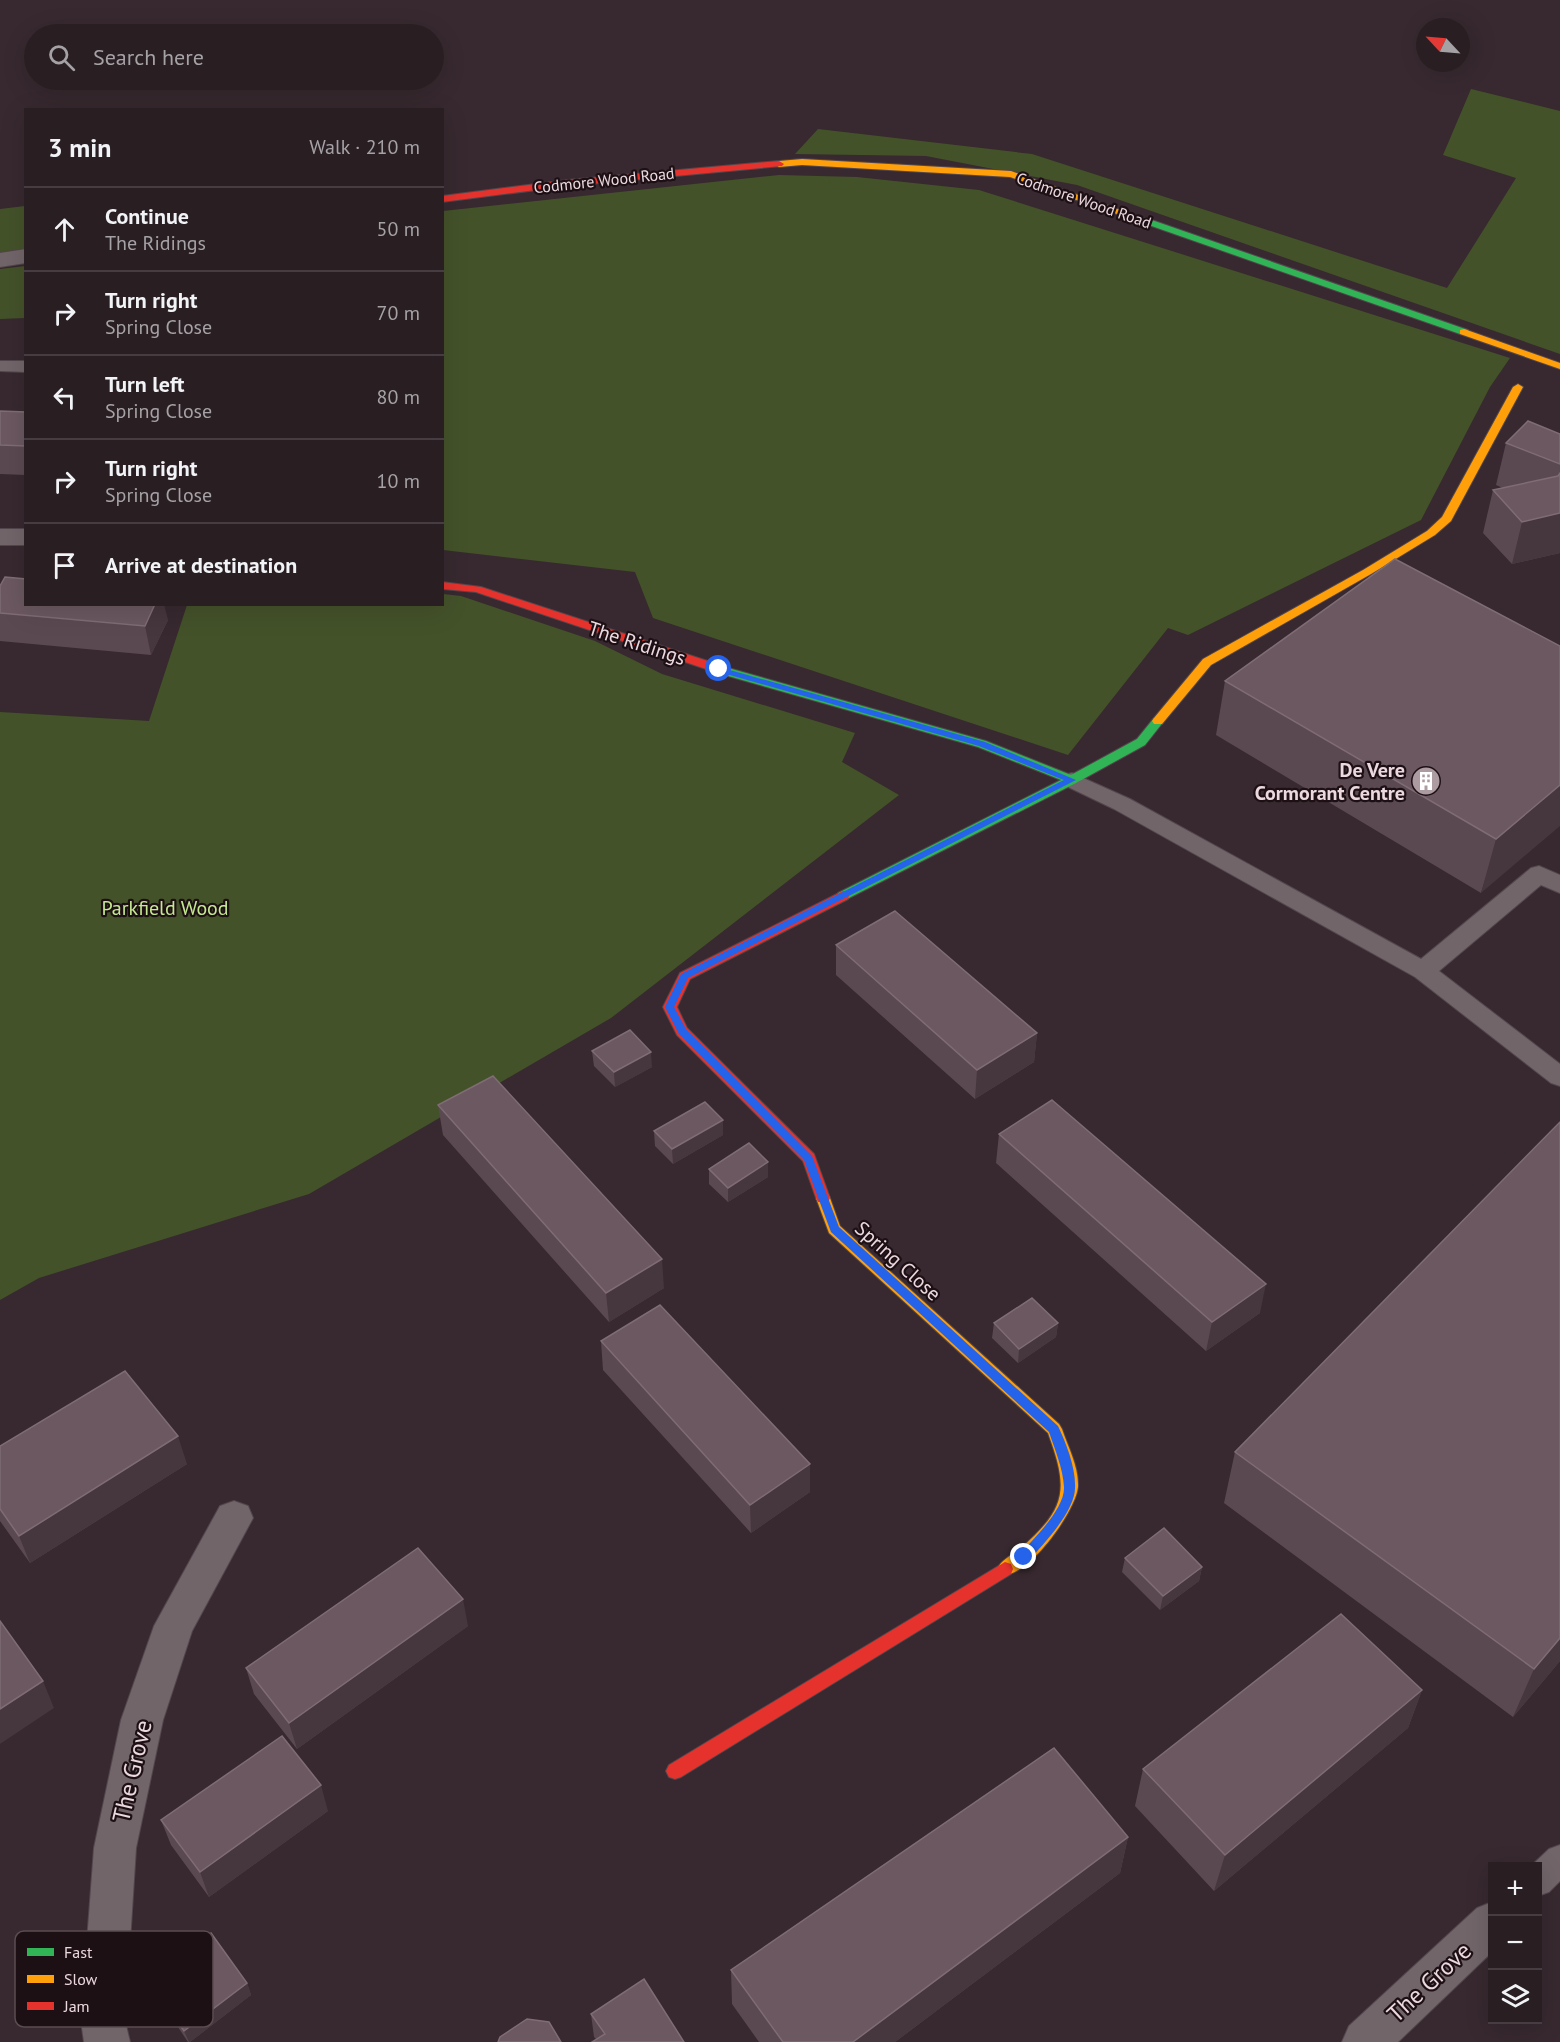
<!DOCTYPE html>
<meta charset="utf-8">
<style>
:root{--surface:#291f23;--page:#352c30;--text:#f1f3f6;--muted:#a5a2a6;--line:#453d41}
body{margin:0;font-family:"PT Sans",sans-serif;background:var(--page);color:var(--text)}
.controls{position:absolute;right:18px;bottom:18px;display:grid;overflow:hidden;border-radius:0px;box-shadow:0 6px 24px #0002}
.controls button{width:54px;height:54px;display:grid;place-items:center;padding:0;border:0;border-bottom:2px solid var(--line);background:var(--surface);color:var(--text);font:30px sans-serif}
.compass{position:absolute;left:1416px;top:18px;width:54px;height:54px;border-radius:50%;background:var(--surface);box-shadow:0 6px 24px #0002;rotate:296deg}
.stop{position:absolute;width:18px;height:18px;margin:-14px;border:4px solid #2563eb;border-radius:50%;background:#fff}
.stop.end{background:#2563eb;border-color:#fff;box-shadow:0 2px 6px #0008}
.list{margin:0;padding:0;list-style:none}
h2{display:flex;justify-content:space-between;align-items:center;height:78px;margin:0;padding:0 24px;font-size:26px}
h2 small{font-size:20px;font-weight:400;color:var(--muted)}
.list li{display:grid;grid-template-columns:39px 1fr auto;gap:18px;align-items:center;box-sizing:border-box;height:84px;padding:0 24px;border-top:2px solid var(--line)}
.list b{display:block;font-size:22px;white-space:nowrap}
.list p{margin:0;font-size:20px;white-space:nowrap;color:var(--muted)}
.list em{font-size:20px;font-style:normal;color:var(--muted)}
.icon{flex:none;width:33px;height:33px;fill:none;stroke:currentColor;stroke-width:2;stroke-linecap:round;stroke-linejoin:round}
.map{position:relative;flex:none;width:1560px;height:2042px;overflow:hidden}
.search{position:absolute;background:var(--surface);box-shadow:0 6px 24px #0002;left:24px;top:24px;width:420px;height:66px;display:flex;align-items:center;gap:15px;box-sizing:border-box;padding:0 21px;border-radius:33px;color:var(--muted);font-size:22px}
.panel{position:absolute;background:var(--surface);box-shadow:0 6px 24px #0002;left:24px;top:108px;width:420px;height:498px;border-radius:0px}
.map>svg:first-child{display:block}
.green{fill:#44522a}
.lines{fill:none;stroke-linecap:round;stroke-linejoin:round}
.lane-casing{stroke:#53464c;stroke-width:2}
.street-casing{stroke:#53464c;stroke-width:2}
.fast-casing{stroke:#53464c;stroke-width:2}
.slow-casing{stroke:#53464c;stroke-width:2}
.jam-casing{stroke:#53464c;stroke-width:2}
.lane{fill:#71656a;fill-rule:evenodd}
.street{fill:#71656a;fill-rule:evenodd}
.fast{fill:#30b455;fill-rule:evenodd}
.slow{fill:#ff9f0a;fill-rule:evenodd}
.jam{fill:#e5322d;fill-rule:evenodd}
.wall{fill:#5b4951}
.shaded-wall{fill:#46363d}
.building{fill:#6b5860;stroke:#7f6c74;stroke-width:1.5}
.route{fill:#2563eb}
.labels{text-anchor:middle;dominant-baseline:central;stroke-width:4.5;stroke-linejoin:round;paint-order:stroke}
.far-street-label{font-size:16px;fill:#ecd9e0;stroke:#1d1015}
.street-label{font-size:20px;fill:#ecd9e0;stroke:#1d1015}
.poi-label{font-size:20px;font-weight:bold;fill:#ecd9e0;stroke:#1d1015;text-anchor:end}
.park-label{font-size:20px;fill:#c5e990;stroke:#1d1015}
.near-street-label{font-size:24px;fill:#ecd9e0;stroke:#1d1015}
.key{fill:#1d1015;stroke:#5b4c52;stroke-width:1.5}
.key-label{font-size:16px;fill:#ecd9e0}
</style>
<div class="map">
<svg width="1560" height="2042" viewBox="0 0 1560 2042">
<rect width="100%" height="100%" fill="#37292f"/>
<!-- green -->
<path class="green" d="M 1471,89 L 1560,111 L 1560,354 L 1077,185 L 926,156 L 795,154 L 818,129 L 1032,154 L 1447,288 L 1516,178 L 1443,155 Z
M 779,175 L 857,177 L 979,190 L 1510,358 L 1490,387 L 1421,520 L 1188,635 L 1168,628 L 1068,755 L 653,618 L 635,572 L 443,550 L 443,211 Z
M 25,206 L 25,249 L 0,253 L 0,209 Z
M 25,266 L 25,318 L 0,319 L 0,269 Z
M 443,594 L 461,596 L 595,641 L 662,674 L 855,733 L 842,762 L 899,795 L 611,1018 L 309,1194 L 39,1278 L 0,1300 L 0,712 L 149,721 L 187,605 L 442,604 Z"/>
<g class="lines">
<!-- lane casing -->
<g class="lane-casing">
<path id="lane" d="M 0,361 L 26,361 L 26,372 L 0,371 Z
M 1072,773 L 1130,799 L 1421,959 L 1531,868 L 1539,866 L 1560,875 L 1560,893 L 1541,885 L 1439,971 L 1560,1064 L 1560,1086 L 1551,1083 L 1415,977 L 1114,809 L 1064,785 L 1061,780 L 1064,775 Z
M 1560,1845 L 1560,1881 L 1549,1892 L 1538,1896 L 1538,1866 L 1531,1866 L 1549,1849 Z"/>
</g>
<!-- street casing -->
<g class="street-casing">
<path id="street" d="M 26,249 L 26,263 L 0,267 L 0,253 Z
M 0,529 L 26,529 L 26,545 L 0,545 Z
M 234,1501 L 248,1506 L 253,1518 L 192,1631 L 163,1720 L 136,1848 L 125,2021 L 130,2042 L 84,2042 L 81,2021 L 94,1848 L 121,1720 L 154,1626 L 220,1506 Z
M 1492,1902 L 1492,1952 L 1398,2042 L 1342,2042 L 1349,2026 L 1477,1908 Z"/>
</g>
<!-- fast casing -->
<g class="fast-casing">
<path id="fast" d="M 1146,218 L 1468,330 L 1469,332 L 1468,334 L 1460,334 L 1143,223 L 1143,219 Z
M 725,667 L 986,741 L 1071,775 L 1137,739 L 1154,718 L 1162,718 L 1164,721 L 1145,745 L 1076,783 L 843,901 L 838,899 L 837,896 L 838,893 L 1061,780 L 978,747 L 721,674 L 719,671 Z"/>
</g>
<!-- slow casing -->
<g class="slow-casing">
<path id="slow" d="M 802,159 L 1011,171 L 1151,221 L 1143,223 L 1010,177 L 802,165 L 779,167 L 774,164 L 779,161 Z
M 1464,329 L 1560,363 L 1560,369 L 1460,334 L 1460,330 Z
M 1518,384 L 1523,387 L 1451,521 L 1435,535 L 1371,574 L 1211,665 L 1162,724 L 1154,724 L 1152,721 L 1154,718 L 1203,659 L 1363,570 L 1427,531 L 1442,517 L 1513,387 Z
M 823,1192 L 828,1194 L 830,1198 L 840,1226 L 1059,1424 L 1062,1429 C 1068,1447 1079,1467 1078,1487 C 1076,1511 1025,1583 999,1574 L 997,1569 C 1001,1560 1013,1554 1021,1548 C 1068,1507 1068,1488 1048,1433 L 829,1233 L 816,1198 L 818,1194 Z"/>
</g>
<!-- jam casing -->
<g class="jam-casing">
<path id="jam" d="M 779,161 L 784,164 L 782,166 L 568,186 L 442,202 L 442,196 L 568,180 Z
M 442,582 L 481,587 L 729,668 L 731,671 L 725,675 L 721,674 L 476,592 L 442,589 Z
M 843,891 L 848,893 L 849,896 L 848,899 L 690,979 L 677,1007 L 687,1028 L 814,1154 L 830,1198 L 828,1202 L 818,1202 L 816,1198 L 803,1161 L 677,1035 L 663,1007 L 680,973 Z
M 1005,1562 L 1011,1564 L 1013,1569 L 1011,1574 L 681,1777 L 675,1779 L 669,1777 L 666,1771 L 669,1765 Z"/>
</g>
<!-- lane -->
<use href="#lane" class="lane"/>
<!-- street -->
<use href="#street" class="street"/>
<!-- fast -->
<use href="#fast" class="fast"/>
<!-- slow -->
<use href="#slow" class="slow"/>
<!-- jam -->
<use href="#jam" class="jam"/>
</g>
<!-- wall -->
<path class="wall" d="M 0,411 L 26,412 L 26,475 L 0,474 Z
M 1560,434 L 1560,553 L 1512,564 L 1483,533 L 1493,490 L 1503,488 L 1496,485 L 1506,443 Z
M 0,586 L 168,620 L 151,655 L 0,641 Z
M 1560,646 L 1481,893 L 1216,735 L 1225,681 Z
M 836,945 L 1037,1033 L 1034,1062 L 975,1099 L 836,975 Z
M 592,1051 L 652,1067 L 615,1087 L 594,1066 Z
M 438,1105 L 664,1288 L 609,1322 L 443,1135 Z
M 723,1120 L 723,1135 L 673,1164 L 655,1146 L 654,1131 Z
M 1560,1122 L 1560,1661 L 1513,1717 L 1224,1503 L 1235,1452 Z
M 999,1134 L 1260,1313 L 1206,1351 L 996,1163 Z
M 768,1162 L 768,1177 L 728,1202 L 709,1184 L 709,1169 Z
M 994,1323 L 1058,1323 L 1056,1337 L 1018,1363 L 992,1338 Z
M 601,1341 L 810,1492 L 751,1533 L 603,1370 Z
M 0,1446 L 187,1464 L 30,1563 L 0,1521 Z
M 1125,1558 L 1202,1567 L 1199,1581 L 1160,1610 L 1122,1572 Z
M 468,1626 L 297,1749 L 254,1694 L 246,1668 Z
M 1422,1690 L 1408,1728 L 1214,1891 L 1135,1806 L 1143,1769 Z
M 328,1811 L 209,1897 L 171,1845 L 161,1820 Z
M 1128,1837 L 1120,1873 L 895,2042 L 759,2042 L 732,2004 L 731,1970 Z
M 148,1979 L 247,1983 L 251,1995 L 190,2042 L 188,2042 L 154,1991 Z
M 591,2014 L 684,2042 L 596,2039 L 594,2037 Z"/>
<!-- shaded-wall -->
<path class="shaded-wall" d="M 1560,513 L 1560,553 L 1512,564 L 1522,522 Z
M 155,604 L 164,604 L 168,620 L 151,655 L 145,626 Z
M 1560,785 L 1560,826 L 1481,893 L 1496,839 Z
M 1037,1033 L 1034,1062 L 975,1099 L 977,1070 Z
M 651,1052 L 652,1067 L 615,1087 L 614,1072 Z
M 723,1120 L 723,1135 L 673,1164 L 672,1149 Z
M 768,1162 L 768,1177 L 728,1202 L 728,1188 Z
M 662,1259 L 664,1288 L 609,1322 L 606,1293 Z
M 1266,1284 L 1260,1313 L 1206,1351 L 1212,1322 Z
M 1058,1323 L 1056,1337 L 1018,1363 L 1019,1349 Z
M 178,1436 L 187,1464 L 30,1563 L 19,1536 Z
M 810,1464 L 810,1492 L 751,1533 L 750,1505 Z
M 1202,1567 L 1199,1581 L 1160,1610 L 1163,1596 Z
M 463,1599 L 468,1626 L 297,1749 L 289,1723 Z
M 1560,1638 L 1560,1661 L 1513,1717 L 1534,1669 Z
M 43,1681 L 54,1708 L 0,1744 L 0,1709 Z
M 1422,1690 L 1408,1728 L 1214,1891 L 1225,1855 Z
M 321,1785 L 328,1811 L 209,1897 L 200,1872 Z
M 1128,1837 L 1120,1873 L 895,2042 L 853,2042 Z
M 247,1983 L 251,1995 L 190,2042 L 189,2042 L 184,2031 Z"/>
<!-- building -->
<path class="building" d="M 0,411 L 26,412 L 26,446 L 0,445 Z
M 1528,421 L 1560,434 L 1560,464 L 1506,443 Z
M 1560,473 L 1560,513 L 1522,522 L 1493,490 L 1558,476 Z
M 1395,559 L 1560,646 L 1560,785 L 1496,839 L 1225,681 Z
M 5,577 L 26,579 L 26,604 L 155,604 L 145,626 L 0,613 L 0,586 Z
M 895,911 L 1037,1033 L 977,1070 L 836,945 Z
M 630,1030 L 651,1052 L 614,1072 L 592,1051 Z
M 493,1076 L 662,1259 L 606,1293 L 438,1105 Z
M 1052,1100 L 1266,1284 L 1212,1322 L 999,1134 Z
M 705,1102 L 723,1120 L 672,1149 L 654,1131 Z
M 1560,1122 L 1560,1638 L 1534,1669 L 1235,1452 Z
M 749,1143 L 768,1162 L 728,1188 L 709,1169 Z
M 1032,1298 L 1058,1323 L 1019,1349 L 994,1323 Z
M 660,1305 L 810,1464 L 750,1505 L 601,1341 Z
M 125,1371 L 178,1436 L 19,1536 L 0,1509 L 0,1446 Z
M 1164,1528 L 1202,1567 L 1163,1596 L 1125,1558 Z
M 418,1548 L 463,1599 L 289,1723 L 246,1668 Z
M 1341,1614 L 1422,1690 L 1225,1855 L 1143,1769 Z
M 0,1621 L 43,1681 L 0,1709 Z
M 282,1736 L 321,1785 L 200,1872 L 161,1820 Z
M 1054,1748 L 1128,1837 L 853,2042 L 783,2042 L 731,1970 Z
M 211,1933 L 247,1983 L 184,2031 L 148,1979 Z
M 644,1979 L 684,2042 L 592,2042 L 605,2034 L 591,2014 Z
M 527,2019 L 549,2022 L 561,2042 L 498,2042 L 500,2037 Z"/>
<!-- route -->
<path class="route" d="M 719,667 L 985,742 L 1076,780 L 688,978 L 674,1007 L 686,1029 L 812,1156 L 839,1227 L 1058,1426 C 1066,1443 1076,1468 1075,1488 C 1075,1511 1043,1545 1028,1561 L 1020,1561 L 1020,1554 C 1034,1538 1065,1509 1064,1487 C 1063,1468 1055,1450 1049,1432 L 831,1232 L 804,1160 L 679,1034 L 665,1007 L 681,974 L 1064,780 L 979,746 L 716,671 L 716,668 Z"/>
<!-- icons -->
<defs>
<g id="building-disc" transform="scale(1.5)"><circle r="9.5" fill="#ad9ba2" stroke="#1d1015"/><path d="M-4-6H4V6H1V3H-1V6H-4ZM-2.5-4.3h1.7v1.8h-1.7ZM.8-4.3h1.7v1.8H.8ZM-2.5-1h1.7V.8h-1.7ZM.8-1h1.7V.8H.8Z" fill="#fff"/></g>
</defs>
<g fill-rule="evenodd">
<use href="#building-disc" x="1426" y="781"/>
</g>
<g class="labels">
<!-- far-street labels -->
<g class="far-street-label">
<text transform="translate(604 180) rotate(-6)">Codmore Wood Road</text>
<text transform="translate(1084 200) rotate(19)">Codmore Wood Road</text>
</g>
<!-- street labels -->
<g class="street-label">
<text transform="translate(637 643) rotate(18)">The Ridings</text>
<text transform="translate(898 1261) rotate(42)">Spring Close</text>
</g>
<!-- poi labels -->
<g class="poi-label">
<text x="1405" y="770">De Vere<tspan x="1405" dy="23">Cormorant Centre</tspan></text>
</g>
<!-- park labels -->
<g class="park-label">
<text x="165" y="908">Parkfield Wood</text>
</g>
<!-- near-street labels -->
<g class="near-street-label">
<text transform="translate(132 1771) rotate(-77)">The Grove</text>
<text transform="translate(1429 1982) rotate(-43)">The Grove</text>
</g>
</g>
<!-- legend -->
<rect x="15" y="1931" width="198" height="96" rx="9" class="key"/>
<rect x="27" y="1948" width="27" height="8" fill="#30b455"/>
<rect x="27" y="1975" width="27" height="8" fill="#ff9f0a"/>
<rect x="27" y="2002" width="27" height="8" fill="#e5322d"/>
<g class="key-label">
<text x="64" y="1958">Fast</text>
<text x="64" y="1985">Slow</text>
<text x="64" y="2012">Jam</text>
</g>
</svg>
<div class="controls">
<button>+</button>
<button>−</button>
<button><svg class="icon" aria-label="layers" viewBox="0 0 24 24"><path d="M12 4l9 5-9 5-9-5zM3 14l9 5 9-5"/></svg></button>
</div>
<svg class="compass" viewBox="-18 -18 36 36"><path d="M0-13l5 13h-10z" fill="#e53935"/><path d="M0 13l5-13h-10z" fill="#a5a2a6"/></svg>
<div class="stop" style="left:719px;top:669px"></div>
<div class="stop end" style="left:1024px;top:1557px"></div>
<div class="search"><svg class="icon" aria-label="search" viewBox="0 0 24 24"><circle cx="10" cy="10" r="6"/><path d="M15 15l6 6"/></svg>Search here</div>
<section class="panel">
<h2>3 min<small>Walk · 210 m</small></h2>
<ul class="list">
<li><svg class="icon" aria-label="ahead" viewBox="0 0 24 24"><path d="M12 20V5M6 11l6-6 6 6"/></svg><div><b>Continue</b><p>The Ridings</p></div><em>50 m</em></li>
<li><svg class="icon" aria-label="right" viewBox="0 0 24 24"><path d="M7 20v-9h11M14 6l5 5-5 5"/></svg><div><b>Turn right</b><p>Spring Close</p></div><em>70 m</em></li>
<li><svg class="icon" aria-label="left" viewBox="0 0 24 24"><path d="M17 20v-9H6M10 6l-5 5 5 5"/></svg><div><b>Turn left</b><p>Spring Close</p></div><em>80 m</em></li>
<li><svg class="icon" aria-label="right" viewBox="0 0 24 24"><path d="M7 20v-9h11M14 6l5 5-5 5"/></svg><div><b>Turn right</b><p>Spring Close</p></div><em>10 m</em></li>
<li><svg class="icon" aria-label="arrive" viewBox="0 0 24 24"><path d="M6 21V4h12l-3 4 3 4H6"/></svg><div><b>Arrive at destination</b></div></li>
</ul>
</section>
</div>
